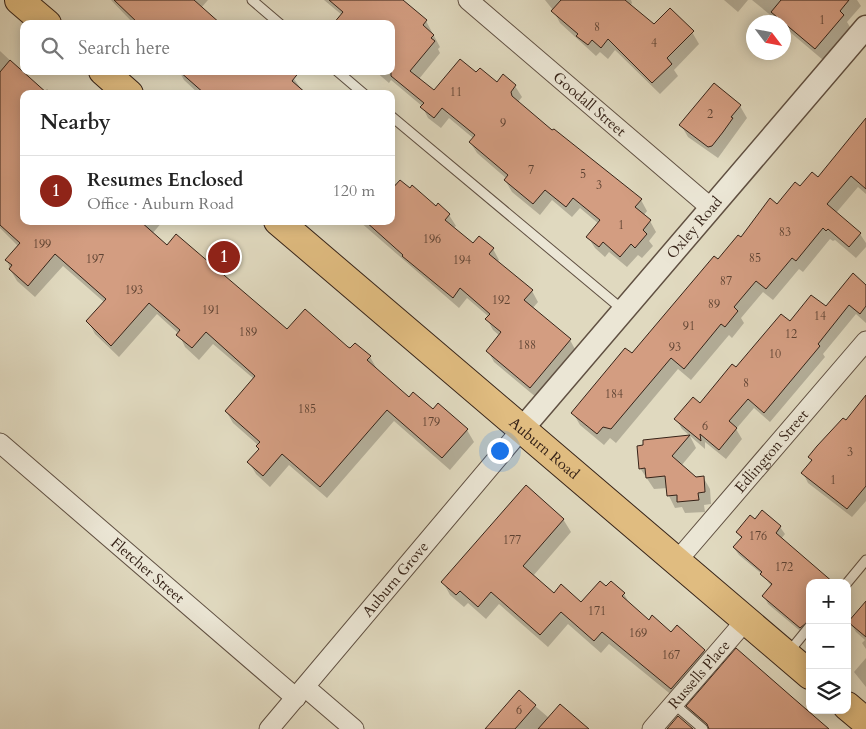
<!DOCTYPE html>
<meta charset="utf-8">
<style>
:root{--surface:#fff;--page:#f2f2f2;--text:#222;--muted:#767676;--line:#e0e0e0;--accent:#8f2418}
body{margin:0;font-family:Cardo,serif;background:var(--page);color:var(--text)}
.controls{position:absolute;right:15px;bottom:15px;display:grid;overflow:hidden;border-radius:10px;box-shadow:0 2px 12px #0003}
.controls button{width:45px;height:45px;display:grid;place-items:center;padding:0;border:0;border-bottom:1px solid var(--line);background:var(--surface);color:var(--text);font:25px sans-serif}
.compass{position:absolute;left:746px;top:15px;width:45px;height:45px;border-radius:50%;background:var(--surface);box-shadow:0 2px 12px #0003;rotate:122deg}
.you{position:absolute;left:499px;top:450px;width:18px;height:18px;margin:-12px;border:4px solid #fff;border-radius:50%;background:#1a73e8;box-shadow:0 0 0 8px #1a73e833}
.badge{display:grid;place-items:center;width:32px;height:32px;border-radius:50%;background:var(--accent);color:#fff;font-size:16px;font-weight:700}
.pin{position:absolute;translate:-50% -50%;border:2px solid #fff;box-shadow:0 1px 5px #0006}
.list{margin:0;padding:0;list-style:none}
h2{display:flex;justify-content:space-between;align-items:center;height:65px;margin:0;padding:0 20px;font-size:21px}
h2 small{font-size:16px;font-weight:400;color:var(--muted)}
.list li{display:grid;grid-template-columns:32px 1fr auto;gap:15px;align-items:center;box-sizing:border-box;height:70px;padding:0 20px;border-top:1px solid var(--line)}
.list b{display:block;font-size:19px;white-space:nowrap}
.list p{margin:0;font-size:16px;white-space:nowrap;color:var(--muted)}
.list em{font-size:16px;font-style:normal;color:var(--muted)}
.icon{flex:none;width:28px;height:28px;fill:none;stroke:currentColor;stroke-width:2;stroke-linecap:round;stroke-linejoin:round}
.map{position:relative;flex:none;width:866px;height:729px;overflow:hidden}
.search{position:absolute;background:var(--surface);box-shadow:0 2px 12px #0003;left:20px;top:20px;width:375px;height:55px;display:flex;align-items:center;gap:12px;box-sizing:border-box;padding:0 18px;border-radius:10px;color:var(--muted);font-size:19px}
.panel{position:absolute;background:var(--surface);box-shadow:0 2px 12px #0003;left:20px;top:90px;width:375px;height:135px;border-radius:10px}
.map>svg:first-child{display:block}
.shadow{fill:#0003}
.building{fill:#d39d81;stroke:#362318}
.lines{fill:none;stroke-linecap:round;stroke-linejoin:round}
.service-casing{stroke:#605042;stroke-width:11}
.minor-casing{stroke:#605042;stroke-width:21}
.tertiary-casing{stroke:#605042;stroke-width:25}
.primary-casing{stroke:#362318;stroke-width:30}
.service{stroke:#ebe6d5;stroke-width:9}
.minor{stroke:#ebe6d5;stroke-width:19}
.tertiary{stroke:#ebe6d5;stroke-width:22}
.primary{stroke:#e0bc80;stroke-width:28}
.labels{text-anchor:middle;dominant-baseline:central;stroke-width:4;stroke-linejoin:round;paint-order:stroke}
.number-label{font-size:12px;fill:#5d4232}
.street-label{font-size:15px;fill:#362318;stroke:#ebe6d5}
</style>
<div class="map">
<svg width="866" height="729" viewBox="0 0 866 729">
<rect width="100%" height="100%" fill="#e0d9bf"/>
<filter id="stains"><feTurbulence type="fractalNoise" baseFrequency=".004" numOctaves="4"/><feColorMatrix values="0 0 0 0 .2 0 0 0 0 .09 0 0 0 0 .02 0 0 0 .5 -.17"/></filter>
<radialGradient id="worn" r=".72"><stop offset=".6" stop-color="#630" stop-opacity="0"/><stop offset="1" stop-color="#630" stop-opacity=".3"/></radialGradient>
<!-- shadow -->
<path class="shadow" d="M 111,0 L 208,0 L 201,8 L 219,24 L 134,24 Z
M 324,0 L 401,0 L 426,21 L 440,47 L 438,49 L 440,53 L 419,79 L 434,92 L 476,74 L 497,84 L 515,86 L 522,97 L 518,102 L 553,132 L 641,200 L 647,211 L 643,216 L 650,221 L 656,232 L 649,241 L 653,246 L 642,258 L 638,255 L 627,267 L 609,252 L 605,257 L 595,248 L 588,237 L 599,224 L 580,208 L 572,217 L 552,200 L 540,215 L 512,192 L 505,180 L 507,179 L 477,153 L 470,142 L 473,138 L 449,118 L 441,128 L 428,118 L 422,106 L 391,80 L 389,83 L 375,71 L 391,71 L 391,24 L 342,15 Z
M 545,0 L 631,0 L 632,3 L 630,6 L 654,26 L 692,32 L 699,44 L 674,70 L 678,76 L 660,94 L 615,50 L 608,59 L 600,52 L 596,56 L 560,23 L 553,10 Z
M 724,0 L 748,0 L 738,12 Z
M 752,0 L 857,0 L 861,6 L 847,22 L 850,27 L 823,60 L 784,27 L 784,22 L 779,22 Z
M 0,51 L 44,92 L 47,89 L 53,94 L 24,94 L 24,221 L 163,221 L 152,234 L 167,247 L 287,331 L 347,348 L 370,357 L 377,369 L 409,399 L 467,430 L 474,442 L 450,470 L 394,421 L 327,498 L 289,465 L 270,487 L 256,474 L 249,462 L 259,450 L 258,445 L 233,423 L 226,411 L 254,379 L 213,344 L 199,360 L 185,347 L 179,334 L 157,314 L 119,357 L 95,334 L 88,321 L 104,302 L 63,266 L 35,297 L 17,281 L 10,269 L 7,260 L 18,246 L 0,228 Z
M 179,71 L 288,71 L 305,94 L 199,94 L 184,80 Z
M 740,106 L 747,118 L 718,158 L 688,137 L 681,125 Z
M 866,120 L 866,194 L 858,187 L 836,213 L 860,234 L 866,243 L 866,247 L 856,258 L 835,240 L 833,241 L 830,239 L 803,272 L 799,269 L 773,300 L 763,292 L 741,318 L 744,323 L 732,338 L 729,335 L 691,380 L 678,369 L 616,443 L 610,438 L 604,445 L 580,425 L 573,413 L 632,355 L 718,260 L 777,206 L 800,187 L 818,178 Z
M 391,181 L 436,208 L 438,205 L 449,215 L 456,226 L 453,228 L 473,245 L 493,249 L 499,260 L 497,262 L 532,291 L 538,302 L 532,309 L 570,340 L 576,351 L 537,398 L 494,362 L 488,351 L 500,336 L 493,330 L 487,319 L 489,317 L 467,298 L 459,308 L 359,221 L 391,221 Z
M 866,286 L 866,323 L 856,314 L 823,354 L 825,357 L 770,422 L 754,408 L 736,429 L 742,439 L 726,459 L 705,442 L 705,449 L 682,429 L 676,419 L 700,405 L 736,369 L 790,322 L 826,308 Z
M 866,397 L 866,501 L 852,517 L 808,483 L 803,473 L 812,462 L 810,457 L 846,421 Z
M 690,436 L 696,448 L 681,466 L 696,478 L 703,477 L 710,489 L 711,504 L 704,505 L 705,512 L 685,513 L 682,507 L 675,508 L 669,496 L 668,488 L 654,489 L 640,468 L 644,441 Z
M 563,519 L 571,532 L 533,576 L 554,594 L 581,604 L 606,588 L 624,594 L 631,606 L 649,621 L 704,651 L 712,664 L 679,701 L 609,644 L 601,653 L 568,624 L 548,647 L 499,604 L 486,619 L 468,603 L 464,607 L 450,595 L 443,582 Z
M 755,520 L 780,527 L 785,534 L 781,539 L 810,583 L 810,630 L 805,635 L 768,604 L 764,596 L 772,587 L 763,575 L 739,555 L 734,548 L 742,539 L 737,532 Z
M 866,618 L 866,649 L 862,643 L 865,640 L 856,632 L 850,622 Z
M 866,658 L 866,687 L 854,672 Z
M 519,692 L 549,718 L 584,729 L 487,729 Z
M 688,707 L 827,729 L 706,729 L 695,719 Z"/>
<!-- building -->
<path class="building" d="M 114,0 L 194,0 L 221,24 L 139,24 Z
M 329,0 L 403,0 L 427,20 L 423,25 L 434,35 L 431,38 L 435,41 L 410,71 L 434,90 L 460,59 L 476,72 L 480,68 L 497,82 L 503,74 L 516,85 L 511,92 L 512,96 L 552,130 L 554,129 L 642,199 L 635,207 L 651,220 L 643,230 L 647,234 L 635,248 L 631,244 L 620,257 L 603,242 L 599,247 L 586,237 L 600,220 L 573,198 L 566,207 L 545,190 L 533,204 L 504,180 L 508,175 L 469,142 L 475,135 L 442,108 L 434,118 L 420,107 L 424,103 L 391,76 L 391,24 L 333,24 L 343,12 Z
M 561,0 L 625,0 L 654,24 L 670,8 L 694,31 L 667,58 L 672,64 L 652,83 L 608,39 L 601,48 L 592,40 L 588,45 L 576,36 L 578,34 L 551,11 Z
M 781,0 L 849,0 L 840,11 L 844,15 L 815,49 L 771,12 Z
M 10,60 L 48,94 L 24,94 L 24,221 L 140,221 L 167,245 L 176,234 L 287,329 L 305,309 L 348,347 L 350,348 L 355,343 L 371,356 L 367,360 L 409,397 L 413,392 L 433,409 L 438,403 L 468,429 L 442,458 L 387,410 L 320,487 L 282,454 L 263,476 L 247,462 L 259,449 L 256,446 L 260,442 L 225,411 L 255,376 L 206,332 L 192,348 L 176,335 L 180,330 L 149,303 L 111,346 L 86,321 L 106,299 L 55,254 L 28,286 L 9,269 L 12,265 L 5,260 L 20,243 L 0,225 L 0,72 Z
M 179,71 L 300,71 L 292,81 L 307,94 L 205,94 Z
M 714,83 L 741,105 L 731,117 L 733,118 L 723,132 L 712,146 L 708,147 L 679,125 Z
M 866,118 L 866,189 L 851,176 L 827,204 L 861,233 L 849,247 L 828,229 L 826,231 L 823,228 L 796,261 L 792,258 L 766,289 L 756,281 L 734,307 L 738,311 L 725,327 L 721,324 L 684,369 L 671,358 L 611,429 L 603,427 L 597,434 L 571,413 L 625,348 L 632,353 L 714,256 L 718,259 L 738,235 L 741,237 L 770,198 L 777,204 L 795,182 L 800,186 L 812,172 L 818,177 Z
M 400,180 L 410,188 L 412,185 L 436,206 L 438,203 L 450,214 L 445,220 L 473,243 L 479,236 L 494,248 L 489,254 L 533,290 L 524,300 L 571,339 L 530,388 L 486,351 L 501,332 L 485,319 L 490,314 L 460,288 L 453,298 L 402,256 L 403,255 L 365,221 L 391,221 L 391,190 Z
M 853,273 L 866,285 L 866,306 L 860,314 L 849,305 L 818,344 L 820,346 L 764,413 L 748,399 L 729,421 L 737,428 L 719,450 L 700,434 L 701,441 L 674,419 L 693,397 L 700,403 L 732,364 L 736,367 L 781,314 L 790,321 L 811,295 L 826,306 Z
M 866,395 L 866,486 L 847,509 L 801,473 L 812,460 L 808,457 L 817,446 L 843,418 L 846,420 Z
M 690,435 L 672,456 L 696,477 L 704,476 L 705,492 L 698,493 L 699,500 L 677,502 L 677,495 L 667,496 L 665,476 L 646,478 L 645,468 L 639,469 L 637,446 L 643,445 L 643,440 Z
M 526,485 L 564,519 L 523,566 L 554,593 L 561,584 L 581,602 L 600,581 L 606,586 L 611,581 L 625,593 L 622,596 L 649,620 L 652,615 L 671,632 L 677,625 L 705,650 L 671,689 L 602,632 L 594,641 L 561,612 L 540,635 L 491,592 L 478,607 L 460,591 L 456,595 L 441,582 Z
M 762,510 L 781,526 L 776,533 L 834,583 L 810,583 L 810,620 L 800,628 L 762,596 L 772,584 L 760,574 L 762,572 L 733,547 L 742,537 L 736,532 L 750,515 L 755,519 Z
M 866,601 L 866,637 L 848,622 Z
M 736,648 L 792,697 L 829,729 L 709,729 L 707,724 L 686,706 Z
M 519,690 L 536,705 L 515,729 L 485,729 Z
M 560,704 L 589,729 L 538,729 Z
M 678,716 L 693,729 L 667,729 Z"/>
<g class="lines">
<!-- service casing -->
<g class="service-casing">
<path id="service" d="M 252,0 L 280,24
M 337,71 L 364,94
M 391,116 L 623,310
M 847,583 L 866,560
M 788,653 L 810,626
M 674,704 L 703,729"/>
</g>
<!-- minor casing -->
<g class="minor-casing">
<g id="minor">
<path id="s1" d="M 468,0 L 711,208"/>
<path id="s2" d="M 0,443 L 296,698"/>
<path id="s3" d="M 677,561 L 866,341"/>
<path d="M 305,687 L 354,729"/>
<path id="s4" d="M 269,729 L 522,429"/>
<path id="s5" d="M 652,729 L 746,620"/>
</g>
</g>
<!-- tertiary casing -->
<g class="tertiary-casing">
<g id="tertiary">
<path id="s6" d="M 522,429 L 866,27"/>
</g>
</g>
<!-- primary casing -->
<g class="primary-casing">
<g id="primary">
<path d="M 19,0 L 47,24"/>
<path d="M 103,71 L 129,94"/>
<path id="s7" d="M 278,221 L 810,675"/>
<path d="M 847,706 L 866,722"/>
</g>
</g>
<!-- service -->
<use href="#service" class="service"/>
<!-- minor -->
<use href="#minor" class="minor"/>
<!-- tertiary -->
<use href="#tertiary" class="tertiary"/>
<!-- primary -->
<use href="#primary" class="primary"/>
</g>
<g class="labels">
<!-- number labels -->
<g class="number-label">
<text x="822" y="20">1</text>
<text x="597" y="27">8</text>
<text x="654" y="43">4</text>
<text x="456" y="92">11</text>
<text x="710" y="114">2</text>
<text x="503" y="123">9</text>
<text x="531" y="170">7</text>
<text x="583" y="174">5</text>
<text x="599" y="185">3</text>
<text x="621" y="225">1</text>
<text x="785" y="232">83</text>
<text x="432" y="239">196</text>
<text x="42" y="244">199</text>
<text x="755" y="258">85</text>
<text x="95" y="259">197</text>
<text x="462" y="260">194</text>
<text x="726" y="281">87</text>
<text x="134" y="290">193</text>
<text x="501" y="300">192</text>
<text x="714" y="304">89</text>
<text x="211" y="310">191</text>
<text x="820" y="316">14</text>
<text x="689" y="326">91</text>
<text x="248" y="332">189</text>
<text x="791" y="334">12</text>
<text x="527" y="345">188</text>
<text x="675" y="347">93</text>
<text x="775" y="354">10</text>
<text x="746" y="383">8</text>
<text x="614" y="394">184</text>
<text x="307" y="409">185</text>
<text x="431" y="422">179</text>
<text x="705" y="426">6</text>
<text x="850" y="452">3</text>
<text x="833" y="480">1</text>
<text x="758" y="536">176</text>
<text x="512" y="540">177</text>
<text x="784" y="567">172</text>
<text x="597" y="611">171</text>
<text x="638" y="633">169</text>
<text x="671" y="655">167</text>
<text x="519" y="710">6</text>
</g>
<!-- street labels -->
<g class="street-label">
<text stroke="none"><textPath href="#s1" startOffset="160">Goodall Street</textPath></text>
<text stroke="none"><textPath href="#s6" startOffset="265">Oxley Road</textPath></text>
<text stroke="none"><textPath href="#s7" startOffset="350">Auburn Road</textPath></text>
<text stroke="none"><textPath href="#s3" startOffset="145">Edlington Street</textPath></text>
<text stroke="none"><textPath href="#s2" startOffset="195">Fletcher Street</textPath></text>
<text stroke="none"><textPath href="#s4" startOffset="196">Auburn Grove</textPath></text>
<text stroke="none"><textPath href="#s5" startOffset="72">Russells Place</textPath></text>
</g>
</g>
<rect width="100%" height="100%" filter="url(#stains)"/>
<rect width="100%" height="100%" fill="url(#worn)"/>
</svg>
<div class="controls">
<button>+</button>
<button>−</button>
<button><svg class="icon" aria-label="layers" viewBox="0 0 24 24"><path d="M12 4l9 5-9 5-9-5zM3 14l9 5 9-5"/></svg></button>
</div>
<svg class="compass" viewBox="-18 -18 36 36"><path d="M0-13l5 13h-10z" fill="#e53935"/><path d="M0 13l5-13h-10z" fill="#767676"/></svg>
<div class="you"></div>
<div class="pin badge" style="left:224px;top:257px">1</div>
<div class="search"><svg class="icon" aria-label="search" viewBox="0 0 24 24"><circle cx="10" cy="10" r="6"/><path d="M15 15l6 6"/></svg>Search here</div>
<section class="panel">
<h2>Nearby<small></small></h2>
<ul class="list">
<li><span class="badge">1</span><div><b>Resumes Enclosed</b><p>Office · Auburn Road</p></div><em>120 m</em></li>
</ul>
</section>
</div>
